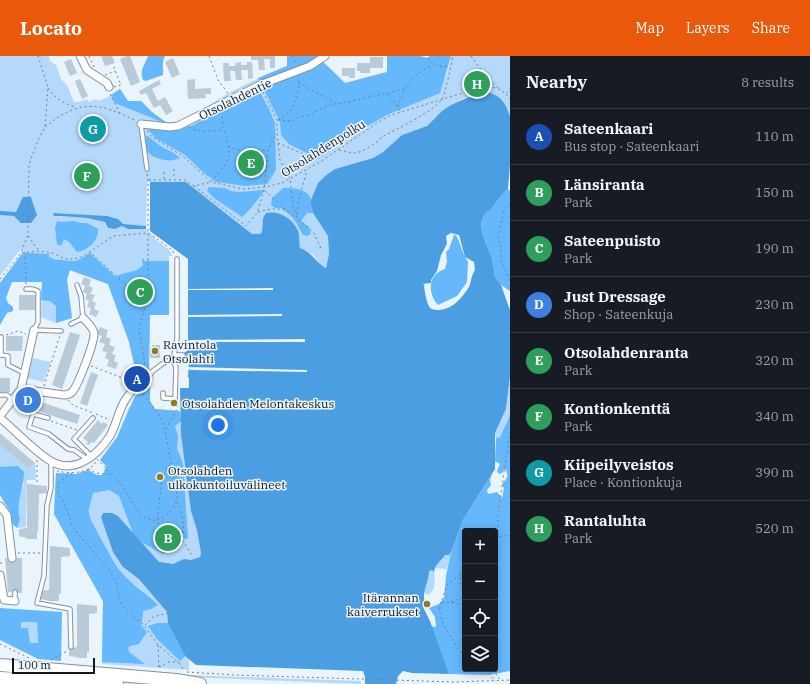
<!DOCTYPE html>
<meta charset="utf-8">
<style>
:root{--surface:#171b24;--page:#242831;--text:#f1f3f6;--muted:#9ea1a6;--line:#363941;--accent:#ea580c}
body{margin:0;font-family:"IBM Plex Serif",serif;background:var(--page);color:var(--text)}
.controls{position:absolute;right:12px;bottom:12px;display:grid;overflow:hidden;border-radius:4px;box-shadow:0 2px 10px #0003}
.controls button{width:36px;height:36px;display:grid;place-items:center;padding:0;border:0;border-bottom:1px solid var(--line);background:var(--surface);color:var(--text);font:20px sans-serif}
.scale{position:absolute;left:12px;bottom:10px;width:83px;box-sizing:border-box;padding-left:4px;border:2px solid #14191f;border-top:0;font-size:11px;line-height:14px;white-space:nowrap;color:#14191f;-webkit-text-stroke:3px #eaf4fd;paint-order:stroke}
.you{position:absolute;left:218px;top:369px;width:14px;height:14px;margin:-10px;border:3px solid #fff;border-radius:50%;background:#1a73e8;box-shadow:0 0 0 6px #1a73e833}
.badge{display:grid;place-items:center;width:26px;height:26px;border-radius:50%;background:var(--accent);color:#fff;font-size:13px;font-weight:700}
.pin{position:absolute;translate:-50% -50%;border:2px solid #fff;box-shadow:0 1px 4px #0006}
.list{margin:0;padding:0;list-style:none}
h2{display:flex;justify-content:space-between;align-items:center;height:52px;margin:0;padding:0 16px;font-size:17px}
h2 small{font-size:13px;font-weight:400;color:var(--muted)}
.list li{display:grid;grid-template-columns:26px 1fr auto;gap:12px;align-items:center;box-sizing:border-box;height:56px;padding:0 16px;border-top:1px solid var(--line)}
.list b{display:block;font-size:15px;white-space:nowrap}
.list p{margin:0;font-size:13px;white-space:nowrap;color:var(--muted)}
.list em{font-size:13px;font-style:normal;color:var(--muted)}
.icon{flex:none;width:22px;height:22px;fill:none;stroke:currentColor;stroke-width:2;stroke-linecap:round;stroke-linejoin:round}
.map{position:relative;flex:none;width:510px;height:628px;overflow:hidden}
header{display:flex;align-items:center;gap:24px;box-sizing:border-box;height:56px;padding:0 20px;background:var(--accent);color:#fff}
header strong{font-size:19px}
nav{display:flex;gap:22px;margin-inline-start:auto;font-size:14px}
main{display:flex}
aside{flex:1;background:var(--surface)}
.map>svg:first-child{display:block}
.green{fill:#b4d9fa}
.forest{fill:#65b8fc;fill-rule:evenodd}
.water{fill:#4b9ee1;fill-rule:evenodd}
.pier{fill:#eaf4fd}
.building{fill:#b9cad8}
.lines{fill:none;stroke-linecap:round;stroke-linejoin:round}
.service-casing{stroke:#8292a0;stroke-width:5.5}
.minor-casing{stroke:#8292a0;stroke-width:9}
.motorway-casing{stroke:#8292a0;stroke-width:14}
.path{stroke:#777e86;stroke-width:1;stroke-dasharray:2 3;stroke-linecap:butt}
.service{stroke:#fff;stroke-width:3.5}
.minor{stroke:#fff;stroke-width:7}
.motorway{stroke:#fff;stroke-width:12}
.poi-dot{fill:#907c22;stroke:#eaf4fd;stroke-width:1.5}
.labels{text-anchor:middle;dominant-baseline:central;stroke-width:3;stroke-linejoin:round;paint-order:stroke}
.street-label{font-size:12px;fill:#14191f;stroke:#eaf4fd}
.poi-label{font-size:12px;fill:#14191f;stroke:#eaf4fd;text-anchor:start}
</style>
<header>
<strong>Locato</strong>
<nav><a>Map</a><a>Layers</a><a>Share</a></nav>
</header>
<main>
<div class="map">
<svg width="510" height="628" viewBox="0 0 510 628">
<rect width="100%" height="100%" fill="#eaf4fd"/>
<!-- green -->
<path class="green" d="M 0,0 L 49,0 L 50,5 L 56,9 L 61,23 L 67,29 L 74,46 L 78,46 L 87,43 L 89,46 L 97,43 L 98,45 L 108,41 L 120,33 L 128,45 L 141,45 C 149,53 161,67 173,67 C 185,67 217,44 229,37 C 248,27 267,18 287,10 L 287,0 L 317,0 L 345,27 L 387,16 L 387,0 L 420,0 L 446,20 L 451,0 L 510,0 L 510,61 L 508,54 L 494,38 L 480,36 L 462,43 L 442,55 L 427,70 L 402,79 L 383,96 L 373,102 L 335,113 L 325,120 L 318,127 L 310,146 L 313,157 L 328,180 L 329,198 L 326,212 C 320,209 317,205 314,200 C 310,196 305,194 300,192 L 299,181 L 263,162 L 262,176 L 261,178 L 252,178 L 186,126 L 147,126 L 146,170 L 123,169 L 117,163 L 112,161 L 53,157 L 56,160 L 87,162 L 105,166 L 108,172 L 115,173 L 122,170 L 128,173 L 146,173 L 155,183 L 168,193 L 173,200 L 169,200 L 169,259 L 150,259 L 149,313 L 146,314 L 137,321 L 129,286 L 108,228 L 69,214 L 67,224 L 72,262 L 56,267 L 41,261 L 42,226 L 1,226 L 24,194 L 20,194 L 0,220 Z
M 32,302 L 51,306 L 44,326 L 26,322 Z
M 510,320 L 510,359 L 500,381 L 496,382 L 495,377 L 506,353 Z
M 129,351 L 180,355 L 180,356 L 201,497 L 200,501 L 165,553 L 185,600 L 189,604 L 189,614 L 102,608 L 103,545 L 54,458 L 56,417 L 103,419 Z
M 0,389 L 29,413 L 35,407 L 36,424 L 27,424 L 26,471 L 17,472 L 20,464 C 19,462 18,460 17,457 C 16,452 22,432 24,427 L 18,411 L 0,411 Z
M 451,496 L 447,513 L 436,512 L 434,513 C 434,523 438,533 428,539 L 424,537 L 424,544 L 422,544 L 409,529 L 439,497 L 449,499 Z
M 21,565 L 37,566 L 38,587 L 30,587 L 20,572 Z
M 187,619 L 361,625 L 361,628 L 187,621 Z"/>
<!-- forest -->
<path class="forest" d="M 148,0 L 165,0 C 161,8 164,11 163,19 L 146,25 L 143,24 C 139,14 145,9 148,0 Z
M 287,0 L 317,0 L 345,27 L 387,16 L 387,0 L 420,0 L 428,2 L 429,0 L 451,0 L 440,37 L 389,58 L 353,78 L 318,103 L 289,88 L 281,79 L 280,66 L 258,22 L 287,10 Z
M 120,33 L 128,45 L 141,45 L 152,56 L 167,67 L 167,68 L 115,47 L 111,39 Z
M 259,34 L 270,55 L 275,67 L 276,114 L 267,128 L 246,130 L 216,126 L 205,118 L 185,99 L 155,82 L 144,69 L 168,74 L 181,73 L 193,69 Z
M 146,79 L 162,91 L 174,97 L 180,102 C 171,107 154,104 147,95 C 144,91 145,84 146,79 Z
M 209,131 L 225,132 L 231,135 L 238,136 L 265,134 L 251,152 L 242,161 L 214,142 L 207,135 Z
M 283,132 C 294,132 305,132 311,142 L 310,146 L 313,157 L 307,157 L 301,165 L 309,171 L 311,178 L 307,180 L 303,179 C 296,166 294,161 281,152 L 275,152 L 271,149 L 272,142 Z
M 508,133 L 510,135 L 510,235 L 501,229 L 494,219 C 495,213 492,209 492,203 C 488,190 475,170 485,158 C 487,155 490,155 492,152 C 498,145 501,138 508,133 Z
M 57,165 L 62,166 L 74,165 L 80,167 L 87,167 L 98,173 C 99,185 88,194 77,196 L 69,186 L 64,183 L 61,190 L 57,188 L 55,172 Z
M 454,179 L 456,179 C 461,188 462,198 468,206 L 467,226 L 457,240 L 438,249 C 427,237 428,218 445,213 L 447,206 L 446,196 L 449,193 Z
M 28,197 L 49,198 L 49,201 L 56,204 C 63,203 71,207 78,204 C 82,203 86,199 90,197 L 116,221 C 126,214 134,219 143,209 L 142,205 L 169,205 L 169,259 L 150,259 L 149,313 L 146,314 L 137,321 L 129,286 L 108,228 L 70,214 L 67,224 L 72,262 L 56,267 L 56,250 L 50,245 L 41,244 L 42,226 L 12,226 L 6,242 L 8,247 L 13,251 L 13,255 L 7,257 L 0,269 L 0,227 L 21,199 Z
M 150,324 L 150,345 L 155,353 L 180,355 L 181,365 L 175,370 L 178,380 L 177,392 L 183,408 L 188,482 L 186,483 L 180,481 L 178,483 C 176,493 172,494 163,498 L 141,486 L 133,477 L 119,440 L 109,434 L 93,437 C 92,443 88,452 89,457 C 90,466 96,472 99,479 C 107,493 113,507 123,518 C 133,530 147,538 158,549 L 151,553 L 143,555 L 143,560 L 141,569 L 147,576 L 139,588 L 130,590 L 128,592 L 129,596 L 145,608 L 102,606 L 103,545 L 54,458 L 56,417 L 76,418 L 88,414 L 97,419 L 103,419 L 106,410 L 100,404 L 117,381 L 134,342 Z
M 510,359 L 510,615 L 488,619 L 449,618 L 431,570 L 436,571 L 435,561 L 429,552 L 439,548 L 444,542 L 446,520 L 451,496 L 463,464 L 492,418 L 490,424 L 491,429 L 487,434 L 488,438 L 497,436 L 502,442 L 504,432 L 502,429 C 504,423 510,424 506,414 L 504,414 L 501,418 L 498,417 L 497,415 L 500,408 L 497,406 L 495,406 L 496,382 L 500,381 ZM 465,475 L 495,475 L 495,613 L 465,613 Z
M 18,410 L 24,416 C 24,433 15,447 20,464 L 17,472 L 11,467 L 10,456 L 0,439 L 0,411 Z
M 0,552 L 62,556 L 61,605 L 38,603 L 0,584 ZM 21,566 L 37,566 L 38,587 L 30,587 L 28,572 L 21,572 Z
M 158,567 L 168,567 L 185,600 L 180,605 L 157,583 L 148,570 Z"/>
<!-- water -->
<path class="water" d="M 480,36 C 497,35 506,45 510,61 L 510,108 L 508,133 C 501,138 498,145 492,152 C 490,155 487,155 485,158 C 475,170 488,190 492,203 C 492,209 495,213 494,219 L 501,229 L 510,254 L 510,320 L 506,353 L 495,377 L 495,413 L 463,464 L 451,496 L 449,499 L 445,499 C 441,505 435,508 434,516 L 432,514 L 429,515 C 429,527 421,536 425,547 L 423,551 L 430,565 L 449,618 L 412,617 L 403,615 L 398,620 L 396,628 L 365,628 L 365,621 L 363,615 L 196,609 L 185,600 L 168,567 L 167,556 L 139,523 L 123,511 L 113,496 L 101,461 L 103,457 L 112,457 L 118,460 L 159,506 L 173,508 L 184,503 L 191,504 L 200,501 L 201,497 L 197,474 L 191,455 L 181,378 L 180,332 L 189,332 L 189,322 L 188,321 L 189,305 L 183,299 L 183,297 L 186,296 L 188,292 L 188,203 L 150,175 L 150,126 L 186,126 L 252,178 L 260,178 L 262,176 L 263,162 L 266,157 C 280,154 293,163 298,175 C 300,181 299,186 300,192 C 312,196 315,206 326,212 L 329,198 L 328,180 L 313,157 L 310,146 L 318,127 L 325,120 L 335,113 L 373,102 L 383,96 L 402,79 L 427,70 L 442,55 L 451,49 ZM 451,177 L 459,179 L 465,201 L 474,206 L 475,214 C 471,220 471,227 469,231 C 462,242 453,253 439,254 C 437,254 433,254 430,252 C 426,246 425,236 424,230 L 425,230 L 423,228 L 431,227 L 431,224 L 437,215 L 441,199 L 447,188 L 446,180 Z
M 23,141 L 31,141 L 36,157 L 37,158 L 37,159 L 31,167 L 21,167 L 14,160 L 0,159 L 0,155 L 16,156 Z
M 53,157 L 107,160 L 118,163 L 123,168 L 146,170 L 146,173 L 128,173 L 122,170 L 115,173 L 108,172 L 105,166 L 87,162 L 60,160 L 54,160 Z"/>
<!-- pier -->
<path class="pier" d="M 273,232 L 273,234 L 187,234 L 187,233 Z
M 282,258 L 282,260 L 188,261 L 188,259 Z
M 305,283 L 305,286 L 188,286 L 188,285 L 190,284 Z
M 188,311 L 307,314 L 307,316 L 190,314 L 188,313 Z"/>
<!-- building -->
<path class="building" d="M 101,0 L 112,0 L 115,7 L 105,10 Z
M 127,0 L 130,0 L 140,26 L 131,30 L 120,3 Z
M 251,0 L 275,0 L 275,12 L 270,12 L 270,3 L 264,3 L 265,14 L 259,14 L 258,4 L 251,4 Z
M 370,1 L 383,1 L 383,12 L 370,12 L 370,17 L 360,17 L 360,15 L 357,15 L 357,7 L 370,7 Z
M 173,2 L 180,18 L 172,22 L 165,6 Z
M 71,3 L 77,17 L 70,20 L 64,6 Z
M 241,6 L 241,9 L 247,9 L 247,6 L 252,6 L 253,22 L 248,23 L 248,14 L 241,14 L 242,24 L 236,24 L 235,15 L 230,15 L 231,25 L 224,25 L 223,7 L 229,7 L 229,10 L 235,10 L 235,7 Z
M 342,12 L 355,12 L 355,22 L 349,22 L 349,20 L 342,20 Z
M 80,23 L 88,40 L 82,43 L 75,25 Z
M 195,23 L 195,33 L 211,32 L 211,38 L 205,38 L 206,42 L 188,43 L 187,24 Z
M 159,24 L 161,28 L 152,33 L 158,45 L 165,41 L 173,55 L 166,59 L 160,49 L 154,52 L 146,37 L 141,39 L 139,35 Z
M 84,221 L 91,224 L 89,230 L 93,232 L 90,238 L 95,239 L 92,245 L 96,247 L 94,253 L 99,255 L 96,261 L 89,258 L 91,252 L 87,251 L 89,245 L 85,243 L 87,238 L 83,236 L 85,230 L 81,228 Z
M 19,239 L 35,239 L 35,254 L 19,254 Z
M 100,271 L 108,274 L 106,281 L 111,283 L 109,289 L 115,291 L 112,298 L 116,299 L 114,305 L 118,307 L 116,313 L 107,310 L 109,304 L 105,302 L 107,296 L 102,295 L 105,288 L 99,286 L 102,280 L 97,278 Z
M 70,276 L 80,279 L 62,333 L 52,329 Z
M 6,280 L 23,280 L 22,295 L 6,295 Z
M 152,289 L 160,289 L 160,302 L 150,302 L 150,292 L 152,292 Z
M 91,316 L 98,319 L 87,350 L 80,347 Z
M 0,322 L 10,322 L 10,336 L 0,336 Z
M 26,341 L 80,359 L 77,368 L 23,350 Z
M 98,364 L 102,368 L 103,366 L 108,369 L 94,387 L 91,386 L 89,389 L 86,388 L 88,386 L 83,382 Z
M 0,377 L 35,407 L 29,413 L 0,389 Z
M 27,428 L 47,430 L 47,437 L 39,438 L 38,476 L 37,476 L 37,483 L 27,483 L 27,482 L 19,480 L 19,473 L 27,472 Z
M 50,490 L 70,492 L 70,500 L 61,501 L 61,538 L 59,538 L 59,545 L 49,545 L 41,543 L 41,535 L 49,534 Z
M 5,502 L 22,502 L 22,537 L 8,536 Z
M 77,548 L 97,550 L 97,557 L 89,558 L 89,596 L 87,596 L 87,602 L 77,602 L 77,601 L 69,600 L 69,593 L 77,591 Z"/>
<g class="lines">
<!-- service casing -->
<g class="service-casing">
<path id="service" d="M 141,69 L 147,113
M 26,233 L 33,233 L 38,235 L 38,266 L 34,274 L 61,275
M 71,268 L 83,262 L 81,240 L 77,229
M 1,281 L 1,299 L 8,300 L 8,309 L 24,317
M 174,299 L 183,299
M 149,318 L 162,308 L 172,303 L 174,299 L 177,282 L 177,203
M 163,337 L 163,342 L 175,343 L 176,311 L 172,303
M 0,339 L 7,339 L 12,344
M 48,362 L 33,358 L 29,371 L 49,378 L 68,393 L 74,394 L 87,403
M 91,400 L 74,383 L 93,362
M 51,405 L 51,432 L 47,449 L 44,520 L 37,547 L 70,553 L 71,591
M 15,545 L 15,536"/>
</g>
<!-- minor casing -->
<g class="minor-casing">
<path id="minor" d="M 80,0 L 87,14 L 107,27 L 109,31
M 141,68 L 170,71 L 178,70 L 260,29 L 310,10 L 325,0
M 21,333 L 64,339 C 67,339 70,338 72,336 C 78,330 95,285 94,277 C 93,271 87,266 83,262
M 0,360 L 21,333 L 34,274
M 0,362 C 16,375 32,393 49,404 C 73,420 97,400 110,380 C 116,369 118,357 124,346 C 130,335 140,326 149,318
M 0,450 L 7,459 L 12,502
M 0,519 L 4,544 L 15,545"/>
</g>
<!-- motorway casing -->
<g class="motorway-casing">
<path id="motorway" d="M 0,609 L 176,624 L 200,628
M 0,622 L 117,628"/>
</g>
<!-- path -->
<path class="path" d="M 89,0 L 94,11
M 209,0 L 218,24 L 229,39
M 292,0 L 296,8
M 471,0 L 485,19 L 498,32
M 428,2 C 435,11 439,10 450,11
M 105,19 L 115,15
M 299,27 L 337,48 L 405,33 C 412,21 421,15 433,8
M 114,31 L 121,29 L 114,12 L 115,8
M 48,32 C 55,42 64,48 76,51
M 263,36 L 277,64 L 277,76 L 280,104 L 290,122 L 293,151 L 298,163 L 314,177 L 322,195
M 506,37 L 510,33
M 110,38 L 120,57
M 386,38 L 397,49 L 401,56
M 398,51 L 399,46 L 405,34
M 278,64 L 292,65 L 299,61 L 312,58 L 326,50 L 335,49
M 278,64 C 294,56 301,38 298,21
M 45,71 C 79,43 99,46 136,65
M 189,71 C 198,78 213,74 223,74
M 147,75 L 152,81 L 184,101 L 211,126 L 243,133 L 265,131 L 282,127 L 320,106 L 377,67 L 389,60 L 401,56 L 486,30 C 496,31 504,34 510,43
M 278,87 L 319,105
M 228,91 L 241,94 L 267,94
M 339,94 C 344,95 348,96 353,97 C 362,97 376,88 382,81 C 396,73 434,56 442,43 C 446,36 451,9 453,0
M 174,113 L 174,123
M 164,123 L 164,113
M 149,124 L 185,124 L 194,130 L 211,126 L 225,109 L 230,98 L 222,63 L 222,55
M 194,130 L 246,170 L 257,157 L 264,134 L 268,94 L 276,77
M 265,135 L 285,153
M 510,148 L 505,152 L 502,162 L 498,180 L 501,192 L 501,204 L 510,225
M 258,156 C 273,152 286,150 297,162
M 297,158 L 299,143 L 307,114
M 149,177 L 172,194 L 175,199
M 28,180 L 35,190 L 39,194
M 89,195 L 125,228 L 144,257
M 25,196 L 26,229
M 22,197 L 40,195 L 53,197 L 65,203 L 72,203 L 82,201 L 113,180 L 148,177
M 142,204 L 148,203
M 0,223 L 21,197 L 28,179 L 29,108 L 38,84 L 45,71 L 48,31 L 38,0
M 6,279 L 18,275 L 26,278
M 91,310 L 131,325
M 146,313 L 139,273 L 148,240 L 148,124 L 147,117
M 44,330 L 60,279
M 68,344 L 73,349 L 93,357
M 96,358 L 110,364
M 51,365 L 77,374
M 166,373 L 177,353 L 178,346
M 97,403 L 121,428 L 140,458 L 145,462 L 157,465 C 167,458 177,453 177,439 L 164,369 C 160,355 147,347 141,334
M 37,404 L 37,426
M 170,409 L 166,413 L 161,429 L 157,465 L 162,475 L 171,480 L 181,482
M 88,413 L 96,417 L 112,419
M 57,415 C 69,418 91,418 96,405
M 72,417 L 58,427 L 58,436 L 68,456 L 72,469 L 77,477 L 107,511 L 116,526 L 121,547 L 125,553 L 144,569 L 158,589 L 180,608 L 184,615
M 177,446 C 181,457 187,471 181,482 L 192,499
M 498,481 L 498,457 L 510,376
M 495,482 L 510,479
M 18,497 L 41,497
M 0,507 L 5,507
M 465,507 C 460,518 457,525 465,536
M 460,519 L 447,529 L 439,552 L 443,568 L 460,596 L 465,597
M 442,546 L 455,547 L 465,550
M 451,546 L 465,541
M 145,569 L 153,561 L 168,557
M 0,588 L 29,602
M 158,589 L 159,614
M 51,604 L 67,595
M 159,611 L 169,606 L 179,606
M 486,613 L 494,624
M 493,613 L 500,624
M 187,616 L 235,619 L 455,626 L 510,624"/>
<!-- service -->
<use href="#service" class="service"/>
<!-- minor -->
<use href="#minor" class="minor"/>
<!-- motorway -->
<use href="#motorway" class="motorway"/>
</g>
<!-- markers -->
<g class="poi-dot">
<circle cx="155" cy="295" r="4"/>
<circle cx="174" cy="347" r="4"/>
<circle cx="160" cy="421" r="4"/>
<circle cx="427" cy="548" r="4"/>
</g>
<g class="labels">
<!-- street labels -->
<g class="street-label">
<text transform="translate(235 43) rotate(-26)">Otsolahdentie</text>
<text transform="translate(323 92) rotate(-32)">Otsolahdenpolku</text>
</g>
<!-- poi labels -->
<g class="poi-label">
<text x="163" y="288">Ravintola<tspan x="163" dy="14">Otsolahti</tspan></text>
<text x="182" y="347">Otsolahden Melontakeskus</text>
<text x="168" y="414">Otsolahden<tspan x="168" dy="14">ulkokuntoiluvälineet</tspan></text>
<text x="419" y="541" text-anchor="end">Itärannan<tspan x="419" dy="14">kaiverrukset</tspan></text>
</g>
</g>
</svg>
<div class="controls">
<button>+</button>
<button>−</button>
<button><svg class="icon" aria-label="locate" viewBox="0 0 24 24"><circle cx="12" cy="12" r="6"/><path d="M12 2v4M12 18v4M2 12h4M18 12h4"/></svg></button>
<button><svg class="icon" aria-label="layers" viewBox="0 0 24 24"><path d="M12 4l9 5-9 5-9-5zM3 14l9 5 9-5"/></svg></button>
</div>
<div class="scale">100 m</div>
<div class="you"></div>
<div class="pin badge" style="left:137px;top:323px;background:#1a4fb4">A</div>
<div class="pin badge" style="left:168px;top:482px;background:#2e9e5b">B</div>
<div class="pin badge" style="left:140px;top:236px;background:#2e9e5b">C</div>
<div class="pin badge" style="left:28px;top:344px;background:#3f7fe0">D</div>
<div class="pin badge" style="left:251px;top:107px;background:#2e9e5b">E</div>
<div class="pin badge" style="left:87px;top:120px;background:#2e9e5b">F</div>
<div class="pin badge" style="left:93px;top:73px;background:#0f9aa8">G</div>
<div class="pin badge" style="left:477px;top:28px;background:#2e9e5b">H</div>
</div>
<aside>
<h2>Nearby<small>8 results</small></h2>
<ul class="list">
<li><span class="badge" style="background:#1a4fb4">A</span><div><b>Sateenkaari</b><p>Bus stop · Sateenkaari</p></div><em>110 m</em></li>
<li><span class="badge" style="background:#2e9e5b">B</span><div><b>Länsiranta</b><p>Park</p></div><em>150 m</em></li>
<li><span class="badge" style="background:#2e9e5b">C</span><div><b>Sateenpuisto</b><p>Park</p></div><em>190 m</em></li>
<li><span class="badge" style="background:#3f7fe0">D</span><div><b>Just Dressage</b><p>Shop · Sateenkuja</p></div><em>230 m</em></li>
<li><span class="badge" style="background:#2e9e5b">E</span><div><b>Otsolahdenranta</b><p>Park</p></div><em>320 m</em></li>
<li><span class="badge" style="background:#2e9e5b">F</span><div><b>Kontionkenttä</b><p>Park</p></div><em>340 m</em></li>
<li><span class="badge" style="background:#0f9aa8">G</span><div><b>Kiipeilyveistos</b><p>Place · Kontionkuja</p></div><em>390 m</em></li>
<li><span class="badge" style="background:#2e9e5b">H</span><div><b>Rantaluhta</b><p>Park</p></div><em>520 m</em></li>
</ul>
</aside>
</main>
